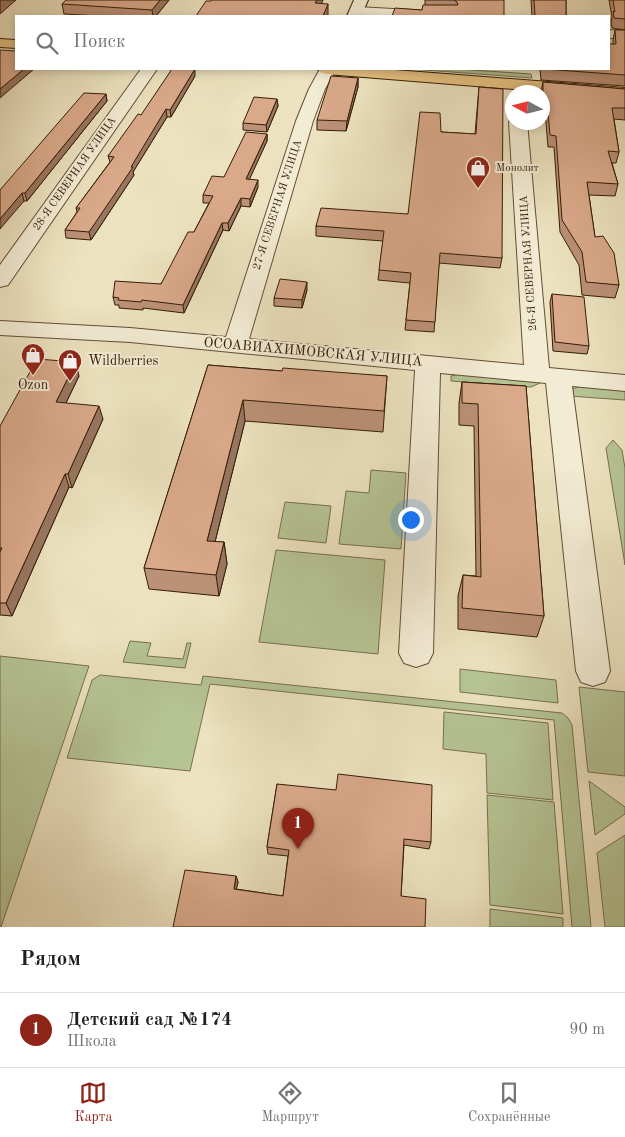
<!DOCTYPE html>
<html lang="ru">
<meta charset="utf-8">
<style>
:root{--surface:#fff;--page:#f6f6f6;--text:#202124;--muted:#757577;--line:#e0e0e0;--accent:#8f2418}
body{margin:0;font-family:"Old Standard TT",serif;background:var(--page);color:var(--text)}
.compass{position:absolute;left:505px;top:85px;width:45px;height:45px;border-radius:50%;background:var(--surface);box-shadow:0 2px 8px #0003;rotate:277deg}
.you{position:absolute;left:410px;top:519px;width:18px;height:18px;margin:-12px;border:4px solid #fff;border-radius:50%;background:#1a73e8;box-shadow:0 0 0 8px #1a73e833}
.badge{display:grid;place-items:center;width:32px;height:32px;border-radius:50%;background:var(--accent);color:#fff;font-size:16px;font-weight:700}
.pin{position:absolute;translate:-50% -41px;filter:drop-shadow(0 1px 2px #0008)}
.pin::after{content:'';position:absolute;top:26px;width:18px;height:15px;background:inherit;clip-path:polygon(0 0,100% 0,50% 100%)}
.list{margin:0;padding:0;list-style:none}
h2{display:flex;justify-content:space-between;align-items:center;height:65px;margin:0;padding:0 20px;font-size:21px}
h2 small{font-size:16px;font-weight:400;color:var(--muted)}
.list li{display:grid;grid-template-columns:32px 1fr auto;gap:15px;align-items:center;box-sizing:border-box;height:75px;padding:0 20px;border-top:1px solid var(--line)}
.list b{display:block;font-size:19px;white-space:nowrap}
.list p{margin:0;font-size:16px;white-space:nowrap;color:var(--muted)}
.list em{font-size:16px;font-style:normal;color:var(--muted)}
.icon{flex:none;width:28px;height:28px;fill:none;stroke:currentColor;stroke-width:2;stroke-linecap:round;stroke-linejoin:round}
.map{position:relative;flex:none;width:625px;height:927px;overflow:hidden}
.search{position:absolute;background:var(--surface);box-shadow:0 2px 8px #0003;left:15px;right:15px;top:15px;height:55px;display:flex;align-items:center;gap:12px;box-sizing:border-box;padding:0 18px;border-radius:0px;color:var(--muted);font-size:19px}
.sheet{height:140px;background:var(--surface)}
nav{display:flex;justify-content:space-around;align-items:center;box-sizing:border-box;height:70px;border-top:1px solid var(--line);background:var(--surface);font-size:14px;color:var(--muted)}
nav a{display:grid;justify-items:center;gap:2px}
nav .on{color:var(--accent)}
.map>svg:first-child{display:block}
.green{fill:#b6c494;stroke:#76704e}
.lines{fill:none;stroke-linecap:round;stroke-linejoin:round}
.street-casing{stroke:#634e35;stroke-width:2}
.secondary-casing{stroke:#351d07;stroke-width:2}
.primary-casing{stroke:#351d07;stroke-width:2}
.street{fill:#f3ecd5;fill-rule:evenodd}
.secondary{fill:#f3ecd5;fill-rule:evenodd}
.primary{fill:#e6c180;fill-rule:evenodd}
.wall{fill:#bb9177;stroke:#351d07}
.shaded-wall{fill:#987661;stroke:#351d07}
.building{fill:#d9a98a;stroke:#351d07}
.labels{text-anchor:middle;dominant-baseline:central;stroke-width:4;stroke-linejoin:round;paint-order:stroke}
.far-poi-label{font-size:11px;fill:#351d07;stroke:#f3ecd5;text-anchor:start}
.far-street-label{font-size:11px;fill:#351d07;stroke:#f3ecd5}
.street-label{font-size:14px;fill:#351d07;stroke:#f3ecd5}
.poi-label{font-size:14px;fill:#351d07;stroke:#f3ecd5;text-anchor:start}
</style>
<div class="map">
<svg width="625" height="927" viewBox="0 0 625 927">
<rect width="100%" height="100%" fill="#ece2bf"/>
<filter id="stains"><feTurbulence type="fractalNoise" baseFrequency=".004" numOctaves="4"/><feColorMatrix values="0 0 0 0 .2 0 0 0 0 .09 0 0 0 0 .02 0 0 0 .5 -.17"/></filter>
<radialGradient id="worn" r=".72"><stop offset=".6" stop-color="#630" stop-opacity="0"/><stop offset="1" stop-color="#630" stop-opacity=".3"/></radialGradient>
<!-- green -->
<path class="green" d="M 411,69 L 457,69 L 531,74 L 532,78 Z
M 459,374 L 535,381 L 540,383 L 531,387 L 451,381 L 451,376 Z
M 582,385 L 625,390 L 625,400 L 569,396 L 573,389 Z
M 613,440 L 622,450 L 625,468 L 625,565 L 606,448 Z
M 371,470 L 406,473 L 401,549 L 339,544 L 346,491 L 369,493 Z
M 285,502 L 331,506 L 326,543 L 278,538 Z
M 276,550 L 385,560 L 378,654 L 259,642 Z
M 130,641 L 151,643 L 147,656 L 183,659 L 187,643 L 191,643 L 185,668 L 123,662 Z
M 0,656 L 89,666 L 1,927 L 0,927 Z
M 460,669 L 556,680 L 558,703 L 460,692 Z
M 100,675 L 201,685 L 203,676 L 562,713 L 568,718 L 572,725 L 591,927 L 572,927 L 554,720 L 210,684 L 190,771 L 67,758 L 92,680 Z
M 579,687 L 625,692 L 625,776 L 588,772 Z
M 444,712 L 548,723 L 553,800 L 487,793 L 486,754 L 443,749 Z
M 589,781 L 625,807 L 625,814 L 595,835 Z
M 487,795 L 554,802 L 563,914 L 490,905 Z
M 625,835 L 625,927 L 605,927 L 597,853 Z
M 490,909 L 563,918 L 563,927 L 490,927 Z"/>
<g class="lines">
<!-- street casing -->
<g class="street-casing">
<path id="street" d="M 357,7 L 448,12 L 455,16 L 377,16 L 352,14 L 350,11 Z
M 609,30 L 625,31 L 625,39 L 609,38 Z
M 141,69 L 157,69 L 8,285 L 0,287 L 0,265 Z
M 320,69 L 336,69 L 325,89 L 313,121 L 249,339 L 524,365 L 509,122 L 512,118 L 512,122 L 527,122 L 549,368 L 625,375 L 625,391 L 572,386 L 610,671 L 605,682 L 593,686 L 581,682 L 576,671 L 546,383 L 440,373 L 433,653 L 428,663 L 416,667 L 404,663 L 399,653 L 415,370 L 130,342 L 0,335 L 0,321 L 130,328 L 226,337 L 296,121 L 309,89 Z"/>
</g>
<!-- secondary casing -->
<g class="secondary-casing">
<path id="secondary" d="M 354,0 L 368,0 L 361,16 L 347,16 Z"/>
</g>
<!-- primary casing -->
<g class="primary-casing">
<path id="primary" d="M 0,39 L 16,40 L 16,48 L 0,47 Z
M 318,69 L 382,69 L 625,88 L 625,98 L 326,74 L 320,72 Z"/>
</g>
<!-- street -->
<use href="#street" class="street"/>
<!-- secondary -->
<use href="#secondary" class="secondary"/>
<!-- primary -->
<use href="#primary" class="primary"/>
</g>
<!-- wall -->
<path class="wall" d="M 66,0 L 169,0 L 156,16 L 99,16 L 64,14 L 62,4 Z
M 425,0 L 504,0 L 422,10 L 425,5 Z
M 531,0 L 566,0 L 566,16 L 532,16 Z
M 609,0 L 625,0 L 625,30 L 612,28 L 611,22 L 612,17 Z
M 615,30 L 625,30 L 625,86 L 541,80 L 540,69 L 609,69 L 613,44 L 613,40 Z
M 195,76 L 171,117 L 167,117 L 133,172 L 134,175 L 91,240 L 66,238 L 65,230 L 77,212 L 76,208 L 110,162 L 108,156 L 141,115 Z
M 358,78 L 358,87 L 346,131 L 317,130 L 317,120 Z
M 543,82 L 625,89 L 625,120 L 614,119 L 619,152 L 616,163 L 612,163 L 618,184 L 615,196 L 589,195 L 595,237 L 619,285 L 615,298 L 582,295 L 579,265 L 560,232 L 554,147 L 548,147 L 545,111 L 542,111 L 542,92 L 541,92 Z
M 479,87 L 502,258 L 500,268 L 439,263 L 434,332 L 405,330 L 410,283 L 378,280 L 383,241 L 316,236 L 316,226 L 408,214 L 441,132 L 475,134 Z
M 106,94 L 107,101 L 27,201 L 24,201 L 0,190 Z
M 277,99 L 278,106 L 267,132 L 243,130 L 243,123 Z
M 267,134 L 267,141 L 249,179 L 258,187 L 250,207 L 241,206 L 229,231 L 223,230 L 184,313 L 143,308 L 143,310 L 119,308 L 119,305 L 115,305 L 113,297 L 161,284 L 194,232 L 209,203 L 203,203 L 203,195 L 224,177 Z
M 307,290 L 302,308 L 274,306 L 274,298 Z
M 552,294 L 589,346 L 587,354 L 553,351 L 550,302 Z
M 208,365 L 282,371 L 387,376 L 383,432 L 245,421 L 215,542 L 224,542 L 227,564 L 219,596 L 149,589 L 144,568 Z
M 79,376 L 66,403 L 103,419 L 72,488 L 69,487 L 12,616 L 0,615 L 0,426 Z
M 462,382 L 526,386 L 544,616 L 537,637 L 458,629 L 458,596 L 463,575 L 476,576 L 474,426 L 459,425 L 459,403 Z
M 277,784 L 431,842 L 429,849 L 404,845 L 401,896 L 173,927 L 236,876 L 238,882 L 236,889 L 283,896 L 288,856 L 268,854 L 267,847 Z"/>
<!-- shaded-wall -->
<path class="shaded-wall" d="M 0,0 L 16,0 L 0,14 Z
M 160,0 L 169,0 L 156,16 L 153,16 L 152,10 Z
M 317,0 L 323,0 L 316,16 L 315,3 Z
M 328,4 L 328,16 L 323,16 Z
M 24,69 L 34,69 L 0,98 L 0,89 Z
M 195,69 L 195,76 L 171,117 L 170,110 Z
M 358,78 L 358,87 L 346,131 L 347,121 Z
M 106,94 L 107,101 L 27,201 L 25,193 Z
M 277,99 L 278,106 L 267,132 L 266,125 Z
M 166,109 L 167,117 L 133,172 L 134,175 L 91,240 L 89,232 Z
M 267,134 L 267,141 L 246,187 L 246,179 Z
M 258,180 L 258,187 L 250,207 L 250,199 Z
M 22,193 L 24,201 L 0,229 L 0,219 Z
M 241,198 L 241,206 L 229,231 L 228,223 Z
M 222,223 L 223,230 L 184,313 L 183,305 Z
M 307,282 L 307,290 L 302,308 L 302,300 Z
M 76,362 L 79,376 L 60,415 L 56,402 Z
M 243,400 L 245,421 L 210,562 L 207,541 Z
M 99,406 L 103,419 L 72,488 L 68,474 Z
M 65,474 L 69,487 L 12,616 L 6,603 Z
M 224,542 L 227,564 L 219,596 L 216,575 Z
M 236,876 L 238,882 L 235,895 L 234,889 Z"/>
<!-- building -->
<path class="building" d="M 66,0 L 160,0 L 152,10 L 62,4 Z
M 212,0 L 317,0 L 315,3 L 328,4 L 323,16 L 196,16 L 206,1 L 211,1 Z
M 454,0 L 504,0 L 504,16 L 392,16 L 395,8 L 422,10 L 423,5 L 458,5 L 457,2 Z
M 534,0 L 566,0 L 566,16 L 535,16 Z
M 613,0 L 625,0 L 625,19 L 614,18 L 613,11 L 615,12 Z
M 615,30 L 625,30 L 625,75 L 544,69 L 609,69 L 609,44 L 616,44 Z
M 0,50 L 16,51 L 16,69 L 24,69 L 0,89 Z
M 172,69 L 195,69 L 170,110 L 166,109 L 131,167 L 133,167 L 89,232 L 65,230 L 80,208 L 76,208 L 114,157 L 108,156 L 138,114 L 141,115 Z
M 331,76 L 358,78 L 347,121 L 317,120 Z
M 543,82 L 625,89 L 625,108 L 612,108 L 619,152 L 608,151 L 618,184 L 587,182 L 595,237 L 603,236 L 614,253 L 619,285 L 586,282 L 582,252 L 562,220 L 556,136 L 550,135 L 547,100 L 543,99 Z
M 479,87 L 503,89 L 502,258 L 440,253 L 435,322 L 406,320 L 411,273 L 379,270 L 384,231 L 316,226 L 321,208 L 408,214 L 420,112 L 440,113 L 441,132 L 476,134 Z
M 84,93 L 106,94 L 25,193 L 22,193 L 0,219 L 0,190 Z
M 254,97 L 277,99 L 266,125 L 243,123 Z
M 246,132 L 267,134 L 246,179 L 258,180 L 250,199 L 241,198 L 228,223 L 222,223 L 183,305 L 142,300 L 141,302 L 118,300 L 119,298 L 113,297 L 115,281 L 161,284 L 188,232 L 194,232 L 213,196 L 203,195 L 212,176 L 224,177 Z
M 280,279 L 307,282 L 302,300 L 274,298 Z
M 552,294 L 584,297 L 589,346 L 555,342 Z
M 37,359 L 76,362 L 56,402 L 99,406 L 68,474 L 65,474 L 6,603 L 0,603 L 0,552 L 2,548 L 0,548 L 0,426 Z
M 208,365 L 282,371 L 283,368 L 387,376 L 384,411 L 243,400 L 207,541 L 224,542 L 216,575 L 144,568 Z
M 462,382 L 526,386 L 544,616 L 462,608 L 463,575 L 481,577 L 478,404 L 462,403 Z
M 338,774 L 432,785 L 431,842 L 404,839 L 401,896 L 426,899 L 425,927 L 173,927 L 185,870 L 236,876 L 234,889 L 283,896 L 289,850 L 267,847 L 277,784 L 336,790 Z"/>
<!-- icons -->
<defs>
<g id="shop-pin" transform="scale(1.25)"><path d="M0 17L-7.5 6A9.5 9.5 0 1 1 7.5 6Z" fill="#8f2418" stroke="#f3ecd5"/><path d="M-5-2.5h2.3a2.7 3.5 0 0 1 5.4 0H5L5.5 6h-11ZM-1.5-2.5h3a1.5 2.3 0 0 0-3 0Z" fill="#fff"/></g>
</defs>
<g fill-rule="evenodd">
<use href="#shop-pin" x="478" y="168"/>
<use href="#shop-pin" x="33" y="355"/>
<use href="#shop-pin" x="70" y="361"/>
</g>
<g class="labels">
<!-- far-poi labels -->
<g class="far-poi-label">
<text x="496" y="168">Монолит</text>
</g>
<!-- far-street labels -->
<g class="far-street-label">
<text transform="translate(75 174) rotate(-55)">28-Я СЕВЕРНАЯ УЛИЦА</text>
<text transform="translate(278 205) rotate(-72)">27-Я СЕВЕРНАЯ УЛИЦА</text>
<text transform="translate(529 263) rotate(-94)">26-Я СЕВЕРНАЯ УЛИЦА</text>
</g>
<!-- street labels -->
<g class="street-label">
<text transform="translate(313 352) rotate(5)">ОСОАВИАХИМОВСКАЯ УЛИЦА</text>
</g>
<!-- poi labels -->
<g class="poi-label">
<text x="88" y="361">Wildberries</text>
<text x="33" y="385" text-anchor="middle">Ozon</text>
</g>
</g>
<rect width="100%" height="100%" filter="url(#stains)"/>
<rect width="100%" height="100%" fill="url(#worn)"/>
</svg>
<svg class="compass" viewBox="-18 -18 36 36"><path d="M0-13l5 13h-10z" fill="#e53935"/><path d="M0 13l5-13h-10z" fill="#757577"/></svg>
<div class="you"></div>
<div class="pin badge" style="left:298px;top:849px">1</div>
<div class="search"><svg class="icon" aria-label="search" viewBox="0 0 24 24"><circle cx="10" cy="10" r="6"/><path d="M15 15l6 6"/></svg>Поиск</div>
</div>
<section class="sheet">
<h2>Рядом<small></small></h2>
<ul class="list">
<li><span class="badge">1</span><div><b>Детский сад №174</b><p>Школа</p></div><em>90 m</em></li>
</ul>
</section>
<nav>
<a class="on"><svg class="icon" aria-label="map" viewBox="0 0 24 24"><path d="M3 6l6-2 6 2 6-2v14l-6 2-6-2-6 2zM9 4v14M15 6v14"/></svg>Карта</a>
<a><svg class="icon" aria-label="directions" viewBox="0 0 24 24"><path d="M12 3l9 9-9 9-9-9zM9 14v-3h6M13 9l2 2-2 2"/></svg>Маршрут</a>
<a><svg class="icon" aria-label="saved" viewBox="0 0 24 24"><path d="M7 4h10v16l-5-4-5 4z"/></svg>Сохранённые</a>
</nav>
